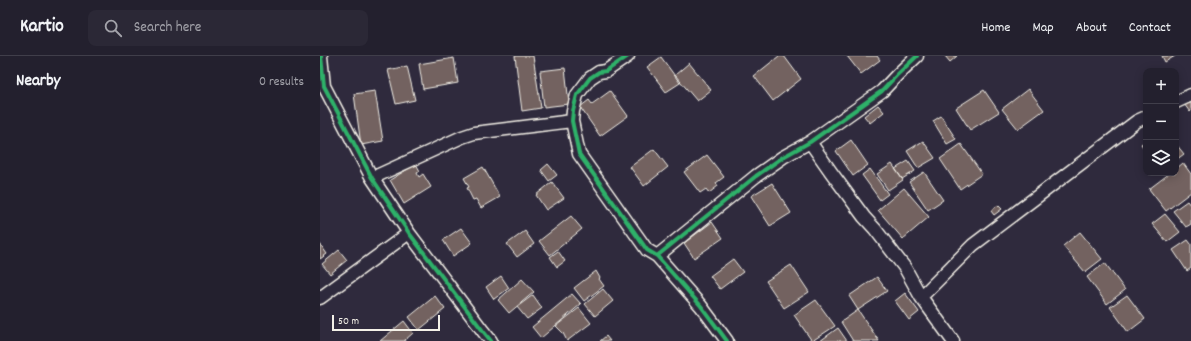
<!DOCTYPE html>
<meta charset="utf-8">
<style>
:root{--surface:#23202e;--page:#2b2836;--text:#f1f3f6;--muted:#a3a3aa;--line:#403e4a}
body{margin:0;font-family:Dekko,sans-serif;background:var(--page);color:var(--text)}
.controls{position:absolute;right:12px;top:12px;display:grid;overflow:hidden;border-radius:8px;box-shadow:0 2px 10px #0003}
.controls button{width:36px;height:36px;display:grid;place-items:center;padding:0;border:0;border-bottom:1px solid var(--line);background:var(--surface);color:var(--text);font:20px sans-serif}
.scale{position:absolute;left:12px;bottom:10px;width:108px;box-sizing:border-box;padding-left:4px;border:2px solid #f4f1e8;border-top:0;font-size:11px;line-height:14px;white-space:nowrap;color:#f4f1e8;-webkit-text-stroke:3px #2f2a3d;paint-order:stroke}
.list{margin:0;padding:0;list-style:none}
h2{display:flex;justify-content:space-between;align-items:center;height:52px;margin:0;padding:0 16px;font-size:17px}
h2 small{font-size:13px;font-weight:400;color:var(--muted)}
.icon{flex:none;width:22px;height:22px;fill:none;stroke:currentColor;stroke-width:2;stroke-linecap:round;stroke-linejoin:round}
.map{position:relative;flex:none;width:871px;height:285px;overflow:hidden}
header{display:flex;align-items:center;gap:24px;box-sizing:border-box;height:56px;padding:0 20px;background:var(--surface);border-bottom:1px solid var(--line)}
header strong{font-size:19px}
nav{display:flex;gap:22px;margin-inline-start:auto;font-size:14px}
.search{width:280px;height:36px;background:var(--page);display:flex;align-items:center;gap:10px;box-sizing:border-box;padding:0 14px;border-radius:8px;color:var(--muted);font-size:15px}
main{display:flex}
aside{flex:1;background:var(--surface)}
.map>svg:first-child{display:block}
.building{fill:#736260;stroke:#f4f1e8}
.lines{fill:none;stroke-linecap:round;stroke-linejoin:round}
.minor-casing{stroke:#f4f1e8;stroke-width:15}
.minor{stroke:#2f2a3d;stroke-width:12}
.cycleway-casing{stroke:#2f2a3d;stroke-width:6}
.cycleway{stroke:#2db169;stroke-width:4}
</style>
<header>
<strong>Kartio</strong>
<div class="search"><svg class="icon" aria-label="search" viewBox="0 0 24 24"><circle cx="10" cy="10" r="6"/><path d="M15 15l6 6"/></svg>Search here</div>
<nav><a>Home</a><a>Map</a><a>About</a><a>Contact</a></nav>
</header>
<main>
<aside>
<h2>Nearby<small>0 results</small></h2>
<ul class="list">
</ul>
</aside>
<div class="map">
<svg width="871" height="285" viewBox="0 0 871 285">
<rect width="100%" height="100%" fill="#2f2a3d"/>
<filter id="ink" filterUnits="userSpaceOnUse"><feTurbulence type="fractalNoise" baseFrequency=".025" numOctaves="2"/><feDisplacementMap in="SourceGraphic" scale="8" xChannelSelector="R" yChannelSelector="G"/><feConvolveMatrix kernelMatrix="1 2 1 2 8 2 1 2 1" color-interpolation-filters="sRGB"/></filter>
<g filter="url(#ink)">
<!-- building -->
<path class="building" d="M 195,0 L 213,0 L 221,52 L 202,55 Z
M 459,0 L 464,0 L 481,23 L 453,45 L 434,20 Z
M 527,0 L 557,0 L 560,4 L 541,18 Z
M 625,0 L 637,0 L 630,6 Z
M 842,0 L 855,0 L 845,6 Z
M 341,1 L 360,27 L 346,36 L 327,11 Z
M 134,2 L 138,27 L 103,33 L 99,8 Z
M 369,7 L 391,34 L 377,45 L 355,19 Z
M 87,10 L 95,44 L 76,48 L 68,14 Z
M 245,12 L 249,48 L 224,51 L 220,15 Z
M 708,33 L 724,54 L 698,73 L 682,53 Z
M 664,34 L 679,56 L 650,74 L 636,52 Z
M 55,35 L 63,85 L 41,89 L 34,38 Z
M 290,35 L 308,60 L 280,80 L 260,51 L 269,44 L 272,48 Z
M 871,43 L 871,55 L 870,56 L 864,48 Z
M 558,49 L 564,56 L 550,67 L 544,60 Z
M 621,60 L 636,83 L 627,88 L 613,65 Z
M 531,84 L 548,109 L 533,120 L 516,95 Z
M 603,85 L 615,102 L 598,112 L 587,95 Z
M 826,85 L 826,95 L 821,88 Z
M 641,88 L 662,118 L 640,133 L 620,103 Z
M 856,88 L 864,98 L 856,104 Z
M 334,93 L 348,111 L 324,130 L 310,111 Z
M 387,99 L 404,121 L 396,127 L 398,130 L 389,137 L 386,133 L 380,137 L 364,116 Z
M 588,105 L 595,115 L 582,123 L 575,113 Z
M 863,107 L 871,118 L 871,136 L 846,155 L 829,133 L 850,117 L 856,117 L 856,113 Z
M 96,108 L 100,115 L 97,117 L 99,121 L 103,118 L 111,131 L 84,148 L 70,124 Z
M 228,108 L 237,119 L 229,125 L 221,114 Z
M 572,108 L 583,124 L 568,134 L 557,118 Z
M 163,111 L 180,141 L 161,152 L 156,143 L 153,144 L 147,132 L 149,131 L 144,122 Z
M 550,113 L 568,138 L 560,144 L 542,119 Z
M 604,116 L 623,144 L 608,154 L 589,126 Z
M 232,126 L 244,142 L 226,154 L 216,139 Z
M 452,127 L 471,157 L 450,170 L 431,140 Z
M 584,132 L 609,161 L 583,183 L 558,154 Z
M 867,145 L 871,150 L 871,168 L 866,171 L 853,155 Z
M 678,149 L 682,153 L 674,159 L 671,155 Z
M 845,158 L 860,176 L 847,186 L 832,168 Z
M 251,160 L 262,173 L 230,199 L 219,185 Z
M 392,166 L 403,182 L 374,202 L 364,187 Z
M 141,172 L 152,187 L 133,200 L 123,184 Z
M 205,175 L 214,188 L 197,201 L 187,188 Z
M 760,176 L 782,203 L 765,216 L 743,190 Z
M 868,184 L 871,188 L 871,212 L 867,215 L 853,194 Z
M 0,188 L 7,198 L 0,203 Z
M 19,194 L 27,204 L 10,218 L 2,208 Z
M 238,195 L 245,205 L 237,211 L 230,201 Z
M 413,203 L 423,216 L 400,233 L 390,220 Z
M 785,207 L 805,234 L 787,248 L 767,221 Z
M 471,209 L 489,236 L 464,252 L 446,225 Z
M 276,215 L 280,222 L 279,223 L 284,230 L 264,245 L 254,232 Z
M 181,220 L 189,232 L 174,243 L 166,231 Z
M 557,221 L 567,235 L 538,254 L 529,240 Z
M 202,223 L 214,236 L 189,257 L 178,244 Z
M 283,233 L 293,245 L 275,260 L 265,248 Z
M 585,237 L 599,256 L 589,264 L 575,245 Z
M 252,238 L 261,248 L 221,282 L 212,271 Z
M 213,239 L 222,252 L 207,263 L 197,251 Z
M 807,239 L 825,263 L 808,276 L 790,251 Z
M 115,240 L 125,253 L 99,274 L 89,261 Z
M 496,244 L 515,270 L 492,285 L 474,259 Z
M 259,252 L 271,267 L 247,285 L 243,277 L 236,270 Z
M 538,254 L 559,285 L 533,285 L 521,266 Z
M 84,265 L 93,277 L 84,285 L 60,285 Z
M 518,272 L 527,285 L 500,285 Z
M 286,280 L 290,285 L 280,285 Z"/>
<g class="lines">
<!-- minor casing -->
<g class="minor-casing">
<path id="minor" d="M 1,0 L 4,30 L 52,122 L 89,177 L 163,275 L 171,285
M 308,0 L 286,15 L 279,16 L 270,22 L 257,39 L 253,55 L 252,65 L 259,98 L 327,194 L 337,200 L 381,250 L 407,285
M 856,46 L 871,39
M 490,86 L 511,116 L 544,161 L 555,173 L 585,212 L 601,241 L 633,285
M 52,122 L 142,81 L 154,77 L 252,65
M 337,200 L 436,120 L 463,101 L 490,86 L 562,35 L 578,18 L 597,0
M 601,241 L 653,189 L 817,65 L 826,61
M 0,242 L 89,177"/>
</g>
<!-- minor -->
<use href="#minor" class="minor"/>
<!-- cycleway casing -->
<g class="cycleway-casing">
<path id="cycleway" d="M 1,0 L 4,30 L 52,122 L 89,177 L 163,275 L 171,285
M 308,0 L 286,15 L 279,16 L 270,22 L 257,39 L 253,55 L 252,65 L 259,98 L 327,194 L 337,200 L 381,250 L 407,285
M 337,200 L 436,120 L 463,101 L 490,86 L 562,35 L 578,18 L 597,0"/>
</g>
<!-- cycleway -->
<use href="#cycleway" class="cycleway"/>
</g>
</g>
</svg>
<div class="controls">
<button>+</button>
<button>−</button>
<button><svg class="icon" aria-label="layers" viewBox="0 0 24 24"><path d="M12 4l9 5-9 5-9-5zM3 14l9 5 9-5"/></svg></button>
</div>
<div class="scale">50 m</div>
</div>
</main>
